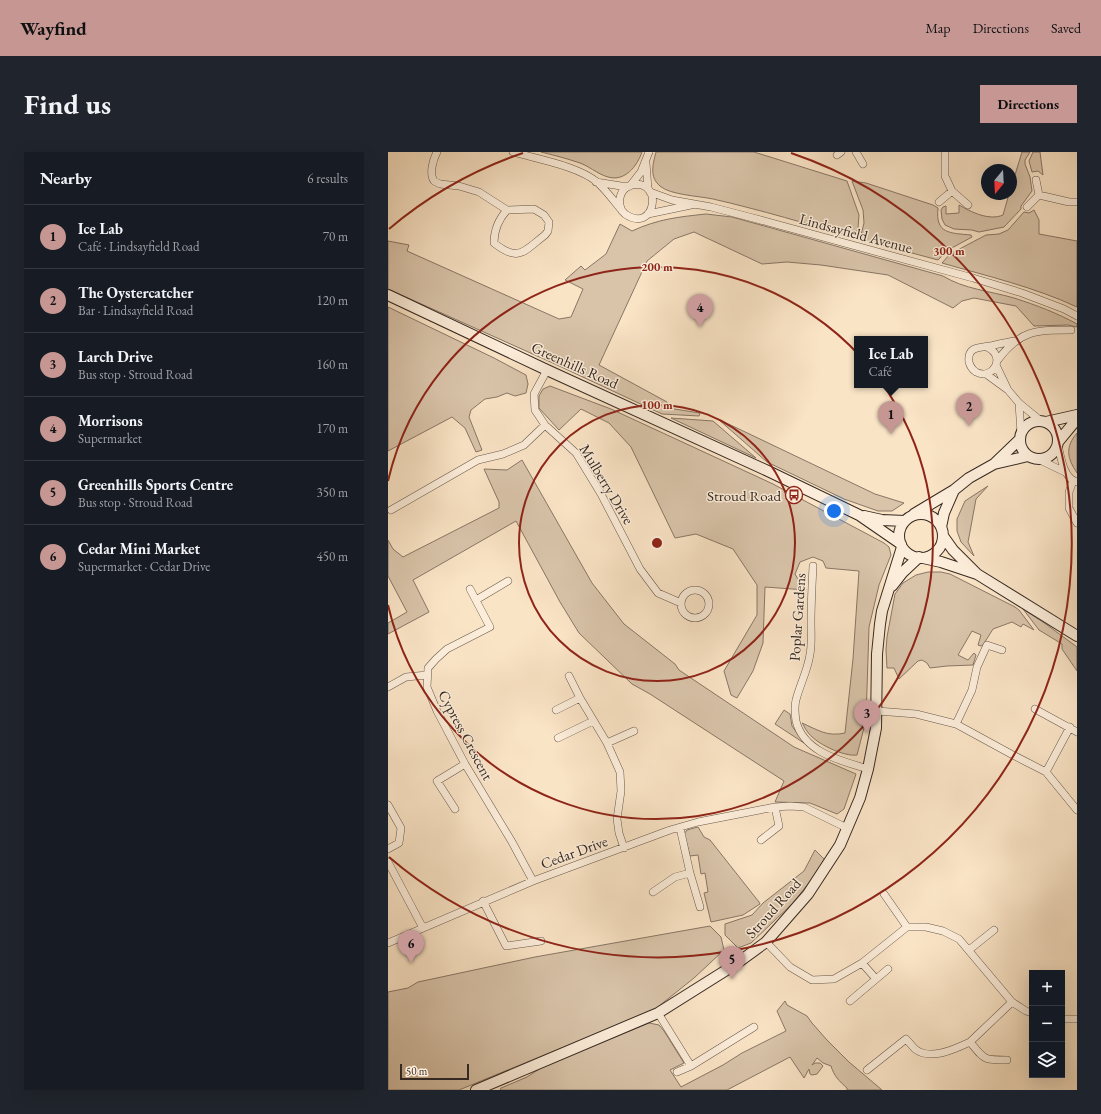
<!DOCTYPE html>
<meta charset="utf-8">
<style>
:root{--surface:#171b24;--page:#20242c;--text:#f1f3f6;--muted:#9ea1a6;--line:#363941;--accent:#c59692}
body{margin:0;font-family:"EB Garamond",serif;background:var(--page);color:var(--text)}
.controls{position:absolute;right:12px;bottom:12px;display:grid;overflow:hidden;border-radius:0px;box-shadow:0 4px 16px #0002}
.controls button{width:36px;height:36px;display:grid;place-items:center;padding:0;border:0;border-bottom:1px solid var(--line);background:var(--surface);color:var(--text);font:20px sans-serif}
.compass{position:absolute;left:593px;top:12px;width:36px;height:36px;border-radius:50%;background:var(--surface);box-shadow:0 4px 16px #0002;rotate:198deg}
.scale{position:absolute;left:12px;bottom:10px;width:69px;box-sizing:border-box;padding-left:4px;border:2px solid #362921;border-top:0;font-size:11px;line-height:14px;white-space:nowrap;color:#362921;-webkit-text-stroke:3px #fcedda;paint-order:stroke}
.you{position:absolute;left:446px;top:359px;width:14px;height:14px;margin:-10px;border:3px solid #fff;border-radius:50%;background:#1a73e8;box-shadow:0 0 0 6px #1a73e833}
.badge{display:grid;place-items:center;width:26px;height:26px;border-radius:50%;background:var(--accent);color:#111;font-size:13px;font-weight:700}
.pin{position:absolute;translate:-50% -33px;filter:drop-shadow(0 1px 2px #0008)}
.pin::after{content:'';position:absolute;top:21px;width:14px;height:12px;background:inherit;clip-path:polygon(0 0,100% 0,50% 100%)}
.popup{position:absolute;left:466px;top:184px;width:74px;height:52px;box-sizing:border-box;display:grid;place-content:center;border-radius:0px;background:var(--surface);filter:drop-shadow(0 1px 3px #0005);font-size:13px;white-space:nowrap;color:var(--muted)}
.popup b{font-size:15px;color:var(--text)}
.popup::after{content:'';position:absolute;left:50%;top:100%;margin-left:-8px;border:8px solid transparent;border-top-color:var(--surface)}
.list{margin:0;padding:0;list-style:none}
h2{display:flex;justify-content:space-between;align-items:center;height:52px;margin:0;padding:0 16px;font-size:17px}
h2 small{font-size:13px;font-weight:400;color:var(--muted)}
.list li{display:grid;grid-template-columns:26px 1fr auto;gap:12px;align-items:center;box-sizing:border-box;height:64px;padding:0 16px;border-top:1px solid var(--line)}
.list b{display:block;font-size:15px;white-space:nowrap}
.list p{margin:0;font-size:13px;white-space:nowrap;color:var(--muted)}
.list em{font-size:13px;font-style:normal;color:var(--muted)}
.icon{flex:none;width:22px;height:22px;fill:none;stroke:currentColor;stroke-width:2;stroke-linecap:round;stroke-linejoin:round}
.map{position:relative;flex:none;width:689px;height:938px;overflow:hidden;border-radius:0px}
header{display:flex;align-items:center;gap:24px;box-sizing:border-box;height:56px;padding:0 20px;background:var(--accent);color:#111}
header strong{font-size:19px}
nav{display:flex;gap:22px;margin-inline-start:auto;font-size:14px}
.intro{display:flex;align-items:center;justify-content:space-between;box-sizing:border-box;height:96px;padding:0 24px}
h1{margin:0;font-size:28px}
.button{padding:10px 18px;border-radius:0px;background:var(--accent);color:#111;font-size:14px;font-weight:700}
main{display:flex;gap:24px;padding:0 24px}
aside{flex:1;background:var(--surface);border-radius:0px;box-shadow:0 4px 16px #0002}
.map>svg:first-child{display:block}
.green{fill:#d9c4aa;stroke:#887666}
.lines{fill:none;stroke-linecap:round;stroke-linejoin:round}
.street-casing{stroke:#67584a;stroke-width:8}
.secondary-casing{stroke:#362921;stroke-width:12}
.street{stroke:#fcedda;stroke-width:7}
.secondary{stroke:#fcedda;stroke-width:10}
.ring{fill:none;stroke:#8f2418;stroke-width:2}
.labels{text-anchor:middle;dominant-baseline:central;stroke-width:3;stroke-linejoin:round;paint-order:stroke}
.street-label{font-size:15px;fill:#362921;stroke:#fcedda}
.poi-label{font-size:15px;fill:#362921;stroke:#fcedda;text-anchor:end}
.centre{fill:#8f2418;stroke:#fcedda;stroke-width:2}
.ring-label{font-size:12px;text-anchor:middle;font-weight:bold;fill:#8f2418;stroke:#fcedda;stroke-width:3;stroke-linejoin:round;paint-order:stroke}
</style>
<header>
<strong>Wayfind</strong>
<nav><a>Map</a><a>Directions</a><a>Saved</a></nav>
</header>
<div class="intro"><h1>Find us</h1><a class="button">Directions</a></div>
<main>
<aside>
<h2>Nearby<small>6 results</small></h2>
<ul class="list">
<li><span class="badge">1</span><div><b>Ice Lab</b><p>Café · Lindsayfield Road</p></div><em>70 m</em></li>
<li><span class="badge">2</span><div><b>The Oystercatcher</b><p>Bar · Lindsayfield Road</p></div><em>120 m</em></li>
<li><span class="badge">3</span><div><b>Larch Drive</b><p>Bus stop · Stroud Road</p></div><em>160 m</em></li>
<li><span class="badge">4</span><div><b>Morrisons</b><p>Supermarket</p></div><em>170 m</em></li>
<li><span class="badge">5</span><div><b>Greenhills Sports Centre</b><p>Bus stop · Stroud Road</p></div><em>350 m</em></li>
<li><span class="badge">6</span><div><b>Cedar Mini Market</b><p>Supermarket · Cedar Drive</p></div><em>450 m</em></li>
</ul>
</aside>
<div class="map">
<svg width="689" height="938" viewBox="0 0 689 938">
<rect width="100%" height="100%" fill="#fae4c6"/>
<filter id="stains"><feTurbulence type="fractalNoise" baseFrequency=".005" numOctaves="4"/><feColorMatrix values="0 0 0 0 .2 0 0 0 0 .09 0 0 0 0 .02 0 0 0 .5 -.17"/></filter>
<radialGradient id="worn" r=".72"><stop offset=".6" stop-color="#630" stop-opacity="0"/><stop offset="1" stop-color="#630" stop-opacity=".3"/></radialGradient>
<!-- green -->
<path class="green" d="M 153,0 L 254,0 C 249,14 237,30 220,25 C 209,22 200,13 189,10 C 177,6 165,3 153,0 Z
M 268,0 L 366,0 L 459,29 L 471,63 L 470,76 L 467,86 C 420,72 373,58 325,47 C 311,44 282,43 272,34 C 261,25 265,12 268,0 Z
M 634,0 L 642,0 L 637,8 L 637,12 L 642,25 L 644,39 L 633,54 L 633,57 L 616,75 L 591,80 L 584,78 L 566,77 L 557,73 L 554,67 L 553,58 L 555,55 L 558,54 L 558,62 L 571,61 L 571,53 C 583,60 601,69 615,63 L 621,42 L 623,42 L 623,36 Z
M 645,0 L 652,0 L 655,23 L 650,19 L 644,20 L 641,9 Z
M 464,29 L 478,31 L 545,53 L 550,56 C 547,82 562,81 583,83 L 584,85 L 560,98 L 550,108 L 472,87 L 476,71 L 475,58 Z
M 646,58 L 651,68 L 651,82 L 689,89 L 689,155 C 646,135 599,124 554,111 L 562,102 L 598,83 L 611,82 L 620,78 L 636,60 L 641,61 Z
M 318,62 L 344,65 L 555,124 C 576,137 602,139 626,146 C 648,153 669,161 689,172 L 689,175 L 680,173 L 646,174 L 628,154 L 586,146 L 574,149 L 565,156 L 500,123 L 433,113 L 399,110 L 374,112 L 306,80 L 286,87 L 259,109 L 211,213 L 279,250 L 280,256 L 312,261 L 311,264 L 274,262 L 167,212 L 0,137 L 0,89 L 21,93 L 19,99 L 171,167 L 183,165 L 195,137 L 177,128 L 193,114 L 197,118 L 218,102 L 232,72 L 244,79 C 270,67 290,65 318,62 Z
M 0,155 L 106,206 L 138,223 L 140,232 L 138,241 L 127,244 L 119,241 L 109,245 L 97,247 L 83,258 L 81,265 L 94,298 L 88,300 L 77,276 L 64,265 L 0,299 Z
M 162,234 L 223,257 L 385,332 L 496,391 L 501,395 L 503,403 L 491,433 L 481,475 L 478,568 L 469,603 C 456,605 426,591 419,579 C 417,577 416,573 414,571 C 430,578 439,585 457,581 L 465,507 L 471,419 L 438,416 L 435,409 L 425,405 L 412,410 L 407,422 C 410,429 415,431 418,438 L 377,435 L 375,491 L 365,519 L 349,546 L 343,543 L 336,519 L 369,463 L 369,433 L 345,397 L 308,382 L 287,386 L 243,295 L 221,271 L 193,257 L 171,278 L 151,256 L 151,244 L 155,237 Z
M 283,266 L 325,269 L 368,306 Z
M 330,267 L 487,342 L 516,351 L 504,359 L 490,359 L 456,347 L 379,310 Z
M 689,281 L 689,321 C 679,306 677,295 689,281 Z
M 134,308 L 204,431 L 236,472 L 287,512 L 291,518 L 406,595 L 468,622 L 456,657 L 449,662 L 422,651 L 387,650 L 396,629 L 262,542 L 244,532 L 191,481 L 172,450 L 128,369 L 25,428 L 41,460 L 0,482 L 0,471 L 19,460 L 0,424 L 0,388 L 5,397 L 15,405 L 111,356 L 111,350 L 96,317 L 119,318 Z
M 600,334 L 588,347 L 581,385 L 580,390 L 586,404 L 573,390 L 569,379 L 569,367 L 577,349 Z
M 540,420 L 553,420 L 562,422 L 627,455 L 631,458 L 646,478 L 635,472 L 633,475 L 624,470 L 605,477 L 595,493 L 593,494 L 590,493 L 593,483 L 584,479 L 570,503 L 580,508 L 586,501 L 588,503 L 585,513 L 559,514 L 542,516 L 539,511 L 534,508 L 530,509 L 511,527 L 506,516 L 499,516 L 498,498 L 499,485 L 507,442 L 515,431 L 528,423 Z
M 635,457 L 655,470 L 689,495 L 689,519 L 674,497 L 674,492 L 651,478 Z
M 396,558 L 402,562 L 404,574 L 416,591 L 387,572 Z
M 310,675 L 316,685 L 322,688 L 371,750 L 372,752 L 355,763 L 323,770 L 316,741 L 320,740 L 317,721 L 313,722 L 310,703 L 302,704 L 296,682 L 299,678 Z
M 427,698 L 437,708 L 427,723 L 405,751 L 363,791 L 350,796 L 337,783 L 337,772 L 364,763 L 375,751 L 416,719 Z
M 322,774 L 333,785 L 336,798 L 306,826 L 266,858 L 71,938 L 0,938 L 0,840 L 20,836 L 30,830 L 147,805 Z
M 397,849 L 399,853 L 419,864 L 424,871 L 439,888 L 461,910 L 494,938 L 459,938 L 459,936 C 451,929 446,924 443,914 L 435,911 L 429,906 L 424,913 L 427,911 L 432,911 L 435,914 L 429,922 L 424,923 L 422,922 L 421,917 L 416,926 L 402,905 L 339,938 L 112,938 L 113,936 L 139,925 L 156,914 L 261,871 L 271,873 L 276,879 L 296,911 L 282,918 L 293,935 L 335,913 L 354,901 L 398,879 L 389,859 Z"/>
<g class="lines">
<!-- street casing -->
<g class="street-casing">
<path id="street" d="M 49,0 C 45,8 41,21 46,29 L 52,32 L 71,34 L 91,40 L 119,58 L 146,57 L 156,63 L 161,70 L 160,79 L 157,83 C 136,99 131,111 106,91 C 106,78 110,68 119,58
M 125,0 C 149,7 190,14 209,30 C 219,39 228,52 237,62 C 268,83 276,26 244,33 C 232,36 229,49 234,59
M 468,0 L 475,12
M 557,0 L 557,24 L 564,39 L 580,53
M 449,3 L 453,0
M 258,11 L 260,37
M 648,28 L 651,43
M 208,30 L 233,34 L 241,34
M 242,34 L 253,20 L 261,0
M 262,40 L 284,48 L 323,55 L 365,66 L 585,126 L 634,141 L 676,157 L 689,164
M 551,50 L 564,39
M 639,55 L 651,43 L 681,50 L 689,50
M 260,62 L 303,53
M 599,195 C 619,204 605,229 588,220 C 585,218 582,214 581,210 C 579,194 592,196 602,194 C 611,192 619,190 627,189
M 609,209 C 632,178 647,178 683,178
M 608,213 L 619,236
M 159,218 L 146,242 L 147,258 L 157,273 L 188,301 L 213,342 L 252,417 L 270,441 L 293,451
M 598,222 L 620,238 L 631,251 L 653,269
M 631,251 L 633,281
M 670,293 C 673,305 675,326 689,330
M 652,308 L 677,320
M 685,329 L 681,340 L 681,356 L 689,371
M 3,358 L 90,308 L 115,302 L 136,293 L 157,273
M 425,414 C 424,433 423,452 423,471 C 423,481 424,492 422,502 C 420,518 412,532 408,548 C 406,555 407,562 408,569 C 416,601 454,609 480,617
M 82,437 L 102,475 L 59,497 L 48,507 L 40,516 L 39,535 L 49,559 L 77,612 L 124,690 L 145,729
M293 452a14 14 0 1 1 28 0a14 14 0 1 1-28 0Z
M 88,448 L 120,429
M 181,524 L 192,546 L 219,591 L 232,620 L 233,639 L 229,667 L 231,681 L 236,696
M 0,535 L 18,525 L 39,523
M 647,557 L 689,580
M 168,558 L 192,546
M 489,559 L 528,562 L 568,572 L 623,602 L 658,620 L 689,658
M 568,572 L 584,538 L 589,515 L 599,493 L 614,498
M 170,586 L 205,569
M 219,591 L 246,579
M 658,620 L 682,575
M 0,653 L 13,676 L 11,691 L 0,697
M 67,657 L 49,629 L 77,612
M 292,676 L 302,721 L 312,755
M 373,688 L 391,674 L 387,655
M 0,710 L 35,776
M 265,740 L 287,725 L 302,721
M 496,742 L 519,775
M 95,749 L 118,794 L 153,789
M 378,790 L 402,815 L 424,828 L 446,827 L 474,811 L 519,775 L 538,775 L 555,779 L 571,787 L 624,850 L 638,859 L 644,861
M 0,791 L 145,729 L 282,678 L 310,670 L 387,655 L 402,654 L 416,655 L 459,676
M 581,798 L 606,778
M 474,811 L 488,827
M 462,849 L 500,817
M 270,861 L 303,914
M 674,867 L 689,867
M 619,908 C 595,908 597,908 582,890 L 624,850
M 479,918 L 518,887 C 521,890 524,894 527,897 C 542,909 567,897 582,890
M 289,920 L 303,914 L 366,875"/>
</g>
<!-- secondary casing -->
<g class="secondary-casing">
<path id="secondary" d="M 0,143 L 159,218 L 382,320 L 471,363 L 513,392
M632 288a19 19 0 1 1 38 0a19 19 0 1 1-38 0Z
M 658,270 L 689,263
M 670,290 L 689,267
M 607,311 L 632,287
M 526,362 L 566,338 L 581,326 L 606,312 L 640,304
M511 384a22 22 0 1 1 44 0a22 22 0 1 1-44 0Z
M 476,364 L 494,368 L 517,369
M 553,375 L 556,361 L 566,338
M 555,384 L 565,398 L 588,421
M 535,406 L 553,410 L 589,422 L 689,484
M 504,434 L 515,420 L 531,405
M 88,938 L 270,861 L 348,812 L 378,790 L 420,742 L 452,693 L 472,646 L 480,617 L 488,576 L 489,502 L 492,472 L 494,459 L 514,395"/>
</g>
<!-- street -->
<use href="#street" class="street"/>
<!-- secondary -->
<use href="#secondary" class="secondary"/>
</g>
<!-- distance rings -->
<g class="ring">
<circle cx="269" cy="391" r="138"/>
<path d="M0 329A276 276 0 1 1 0 453"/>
<path d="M1 77A413 413 0 0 1 135 1M403 1A413 413 0 1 1 1 705"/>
</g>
<!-- icons -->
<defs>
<g id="bus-ring" transform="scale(0.9)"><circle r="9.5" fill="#fcedda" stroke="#8f2418" stroke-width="1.5"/><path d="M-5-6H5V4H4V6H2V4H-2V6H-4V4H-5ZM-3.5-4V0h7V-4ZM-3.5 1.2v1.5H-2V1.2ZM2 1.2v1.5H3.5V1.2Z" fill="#8f2418"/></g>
</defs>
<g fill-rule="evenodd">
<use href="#bus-ring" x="406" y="343"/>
</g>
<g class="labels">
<!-- street labels -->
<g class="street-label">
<text transform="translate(468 81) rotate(15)">Lindsayfield Avenue</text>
<text transform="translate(187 213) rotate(24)">Greenhills Road</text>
<text transform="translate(219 332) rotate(59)">Mulberry Drive</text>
<text transform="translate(409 465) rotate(-86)">Poplar Gardens</text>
<text transform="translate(78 583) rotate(62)">Cypress Crescent</text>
<text transform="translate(186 700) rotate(-20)">Cedar Drive</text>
<text transform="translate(385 756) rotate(-48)">Stroud Road</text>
</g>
<!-- poi labels -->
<g class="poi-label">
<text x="393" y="343">Stroud Road</text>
</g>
</g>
<circle cx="269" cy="391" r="6" class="centre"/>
<g class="ring-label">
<text x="561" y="103">300 m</text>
<text x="269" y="119">200 m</text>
<text x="269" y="257">100 m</text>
</g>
<rect width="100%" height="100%" filter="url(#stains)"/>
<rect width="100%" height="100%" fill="url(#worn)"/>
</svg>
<div class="controls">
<button>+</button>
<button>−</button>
<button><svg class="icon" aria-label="layers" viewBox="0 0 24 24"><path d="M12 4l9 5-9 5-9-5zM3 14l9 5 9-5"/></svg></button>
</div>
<svg class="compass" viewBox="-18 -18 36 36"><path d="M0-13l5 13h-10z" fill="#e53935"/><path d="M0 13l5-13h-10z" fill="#9ea1a6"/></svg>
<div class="scale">50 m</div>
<div class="you"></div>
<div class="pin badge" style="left:503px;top:282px">1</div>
<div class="popup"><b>Ice Lab</b>Café</div>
<div class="pin badge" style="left:581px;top:274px">2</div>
<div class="pin badge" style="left:479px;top:581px">3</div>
<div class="pin badge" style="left:312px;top:175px">4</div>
<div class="pin badge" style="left:344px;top:827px">5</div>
<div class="pin badge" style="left:23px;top:811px">6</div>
</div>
</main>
